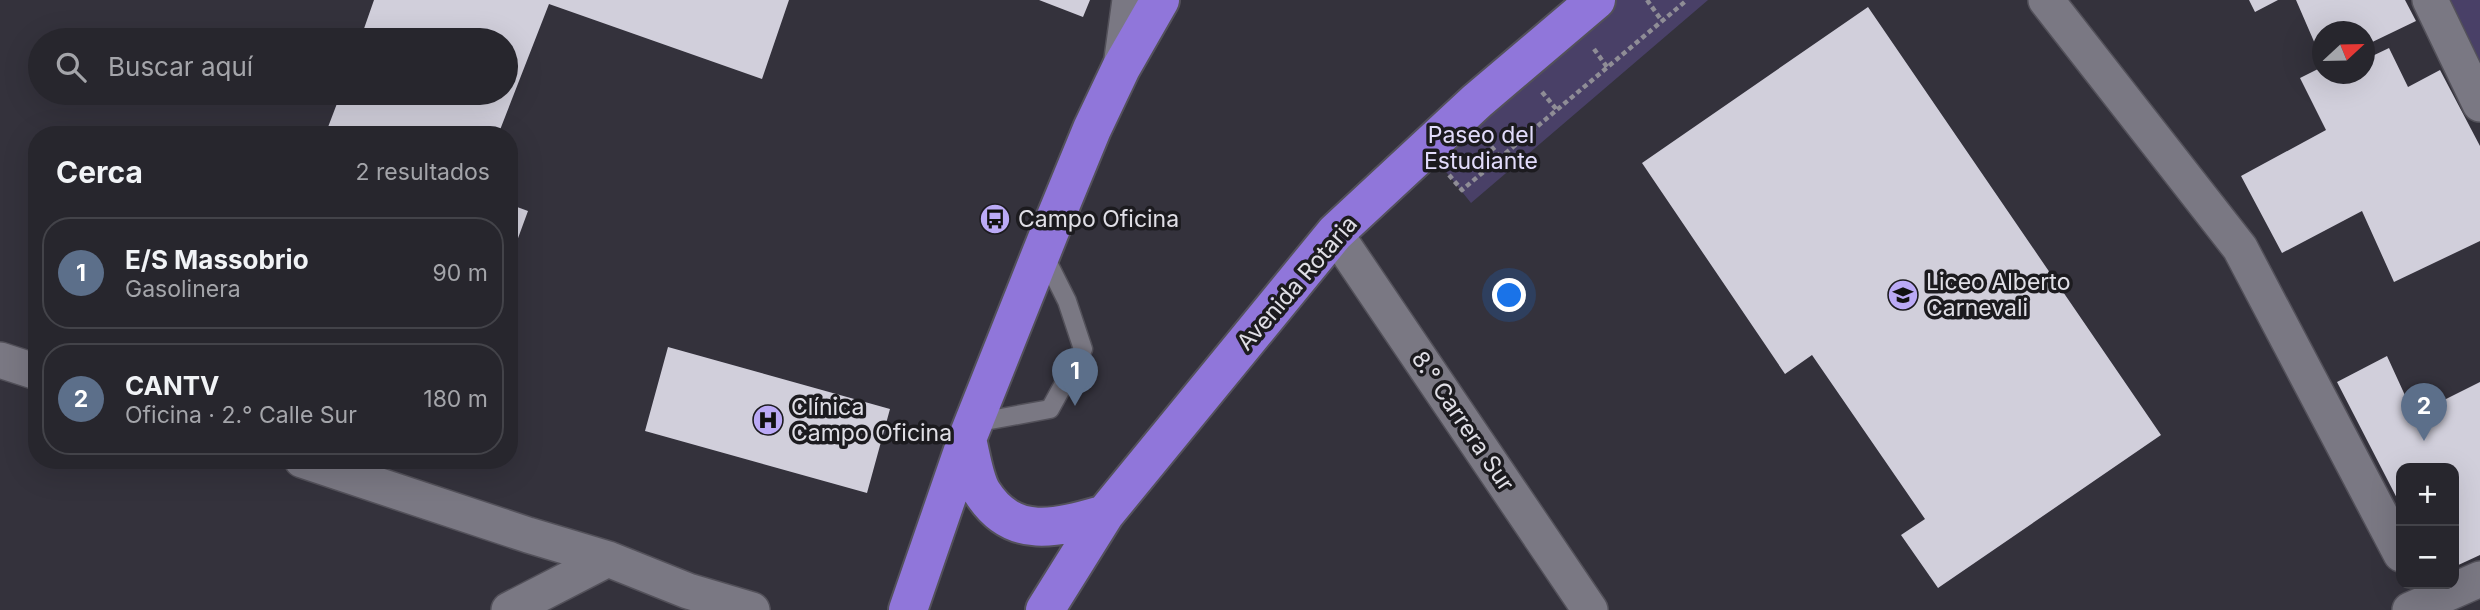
<!DOCTYPE html>
<html lang="es">
<meta charset="utf-8">
<style>
:root{--surface:#27262d;--page:#2f2e35;--text:#f1f3f6;--muted:#a4a5aa;--line:#434349;--accent:#bbaaf6}
body{margin:0;font-family:Inter,sans-serif;background:var(--page);color:var(--text)}
.controls{position:absolute;right:21px;bottom:21px;display:grid;overflow:hidden;border-radius:14px;box-shadow:0 7px 28px #0002}
.controls button{width:63px;height:63px;display:grid;place-items:center;padding:0;border:0;border-bottom:2px solid var(--line);background:var(--surface);color:var(--text);font:35px sans-serif}
.compass{position:absolute;left:2312px;top:21px;width:63px;height:63px;border-radius:50%;background:var(--surface);box-shadow:0 7px 28px #0002;rotate:68deg}
.you{position:absolute;left:1510px;top:296px;width:24px;height:24px;margin:-18px;border:5px solid #fff;border-radius:50%;background:#1a73e8;box-shadow:0 0 0 10px #1a73e833}
.badge{display:grid;place-items:center;width:46px;height:46px;border-radius:50%;background:var(--accent);color:#fff;font-size:23px;font-weight:700}
.pin{position:absolute;translate:-50% -58px;filter:drop-shadow(0 2px 4px #0008)}
.pin::after{content:'';position:absolute;top:37px;width:24px;height:21px;background:inherit;clip-path:polygon(0 0,100% 0,50% 100%)}
.list{margin:0;padding:0;list-style:none}
h2{display:flex;justify-content:space-between;align-items:center;height:91px;margin:0;padding:0 28px;font-size:30px}
h2 small{font-size:23px;font-weight:400;color:var(--muted)}
.list li{display:grid;grid-template-columns:46px 1fr auto;gap:21px;align-items:center;box-sizing:border-box;height:112px;margin:0 14px 14px;padding:0 14px;border:2px solid var(--line);border-radius:28px}
.list b{display:block;font-size:26px;white-space:nowrap}
.list p{margin:0;font-size:23px;white-space:nowrap;color:var(--muted)}
.list em{font-size:23px;font-style:normal;color:var(--muted)}
.icon{flex:none;width:38px;height:38px;fill:none;stroke:currentColor;stroke-width:2;stroke-linecap:round;stroke-linejoin:round}
.map{position:relative;flex:none;width:2480px;height:610px;overflow:hidden}
.search{position:absolute;background:var(--surface);box-shadow:0 7px 28px #0002;left:28px;top:28px;width:490px;height:77px;display:flex;align-items:center;gap:18px;box-sizing:border-box;padding:0 24px;border-radius:38px;color:var(--muted);font-size:26px}
.panel{position:absolute;background:var(--surface);box-shadow:0 7px 28px #0002;left:28px;top:126px;width:490px;height:343px;border-radius:28px}
.map>svg:first-child{display:block}
.green{fill:#494067}
.building{fill:#d1cfdb}
.lines{fill:none;stroke-linecap:round;stroke-linejoin:round}
.lane-casing{stroke:#53515a;stroke-width:21}
.street-casing{stroke:#53515a;stroke-width:38}
.highway-casing{stroke:#53515a;stroke-width:42}
.path{stroke:#8f8d96;stroke-width:4.5;stroke-dasharray:5 3.5;stroke-linecap:butt}
.lane{stroke:#7a7883;stroke-width:18}
.street{stroke:#7a7883;stroke-width:35}
.highway{stroke:#9076da;stroke-width:38}
.labels{text-anchor:middle;dominant-baseline:central;stroke-width:7;stroke-linejoin:round;paint-order:stroke}
.park-label{font-size:23px;fill:#e2dcfb;stroke:#1c1b1f}
.poi-label{font-size:23px;fill:#e0dfe6;stroke:#1c1b1f;text-anchor:start}
.street-label{font-size:23px;fill:#e0dfe6;stroke:#1c1b1f}
</style>
<div class="map">
<svg width="2480" height="610" viewBox="0 0 2480 610">
<rect width="100%" height="100%" fill="#34323c"/>
<!-- green -->
<path class="green" d="M 1603,0 L 1708,0 L 1471,203 L 1427,148 Z
M 2434,0 L 2480,0 L 2480,95 Z"/>
<!-- building -->
<path class="building" d="M 374,0 L 789,0 L 762,79 L 549,4 L 498,135 L 325,135 L 341,93 L 506,93 L 506,40 L 360,40 Z
M 1039,0 L 1090,0 L 1083,17 Z
M 2249,0 L 2278,0 L 2255,12 Z
M 2296,0 L 2405,0 L 2416,21 L 2364,46 L 2364,32 L 2322,32 L 2322,60 Z
M 1868,7 L 2161,435 L 1938,588 L 1901,535 L 1925,519 L 1812,355 L 1785,374 L 1642,163 Z
M 2389,48 L 2408,87 L 2440,70 L 2480,146 L 2480,241 L 2394,282 L 2362,211 L 2282,253 L 2241,176 L 2326,130 L 2300,78 L 2322,67 L 2322,74 L 2364,74 L 2364,60 Z
M 509,204 L 528,211 L 510,260 L 509,260 Z
M 668,347 L 890,409 L 867,493 L 645,431 Z
M 2387,356 L 2414,415 L 2480,382 L 2480,555 L 2454,567 L 2454,468 L 2401,468 L 2401,506 L 2337,382 Z"/>
<g class="lines">
<!-- lane casing -->
<g class="lane-casing">
<path id="lane" d="M 974,423 L 1050,409 L 1083,349 L 1067,301 L 1044,255"/>
</g>
<!-- street casing -->
<g class="street-casing">
<path id="street" d="M 2046,0 L 2240,248 L 2401,554
M 2430,0 L 2480,104
M 1121,66 L 1130,0
M 1335,233 L 1590,610
M 0,360 L 37,372
M 302,460 L 528,535 L 608,559 L 688,591 L 752,610
M 509,610 L 608,559
M 2410,610 L 2480,579"/>
</g>
<!-- highway casing -->
<g class="highway-casing">
<path id="highway" d="M 967,439 C 971,455 974,478 982,492 C 1013,541 1057,528 1105,514
M 908,610 L 967,439 L 1050,231 L 1092,129 L 1121,68 L 1160,0
M 1045,610 L 1105,514 L 1335,233 L 1477,101 L 1596,0"/>
</g>
<!-- path -->
<path class="path" d="M 1647,0 L 1662,21
M 1594,49 L 1607,67
M 1542,92 L 1557,110
M 1486,140 L 1500,157
M 1449,175 L 1462,190 L 1687,0"/>
<!-- lane -->
<use href="#lane" class="lane"/>
<!-- street -->
<use href="#street" class="street"/>
<!-- highway -->
<use href="#highway" class="highway"/>
</g>
<!-- icons -->
<defs>
<g id="bus-disc" transform="scale(1.575)"><circle r="9.5" fill="#bbaaf6" stroke="#1c1b1f"/><path d="M-5-6H5V4H4V6H2V4H-2V6H-4V4H-5ZM-3.5-4V0h7V-4ZM-3.5 1.2v1.5H-2V1.2ZM2 1.2v1.5H3.5V1.2Z" fill="#111"/></g>
<g id="school-disc" transform="scale(1.575)"><circle r="9.5" fill="#bbaaf6" stroke="#1c1b1f"/><path d="M0-5L7-2L0 1L-7-2ZM-4 1L0 2.5L4 1V4Q0 6-4 4Z" fill="#111"/></g>
<g id="hospital-disc" transform="scale(1.575)"><circle r="9.5" fill="#bbaaf6" stroke="#1c1b1f"/><path d="M-5-5h3v3.5h4V-5h3V5h-3V1.5h-4V5h-3Z" fill="#111"/></g>
</defs>
<g fill-rule="evenodd">
<use href="#bus-disc" x="995" y="219"/>
<use href="#school-disc" x="1903" y="295"/>
<use href="#hospital-disc" x="768" y="420"/>
</g>
<g class="labels">
<!-- park labels -->
<g class="park-label">
<text x="1481" y="135">Paseo del<tspan x="1481" dy="26">Estudiante</tspan></text>
</g>
<!-- poi labels -->
<g class="poi-label">
<text x="1018" y="219">Campo Oficina</text>
<text x="1926" y="282">Liceo Alberto<tspan x="1926" dy="26">Carnevali</tspan></text>
<text x="791" y="407">Clínica<tspan x="791" dy="26">Campo Oficina</tspan></text>
</g>
<!-- street labels -->
<g class="street-label">
<text transform="translate(1297 283) rotate(-49)">Avenida Rotaria</text>
<text transform="translate(1463 421) rotate(56)">8.° Carrera Sur</text>
</g>
</g>
</svg>
<div class="controls">
<button>+</button>
<button>−</button>
</div>
<svg class="compass" viewBox="-18 -18 36 36"><path d="M0-13l5 13h-10z" fill="#e53935"/><path d="M0 13l5-13h-10z" fill="#a4a5aa"/></svg>
<div class="you"></div>
<div class="pin badge" style="left:1075px;top:406px;background:#5c6f8a">1</div>
<div class="pin badge" style="left:2424px;top:441px;background:#5c6f8a">2</div>
<div class="search"><svg class="icon" aria-label="search" viewBox="0 0 24 24"><circle cx="10" cy="10" r="6"/><path d="M15 15l6 6"/></svg>Buscar aquí</div>
<section class="panel">
<h2>Cerca<small>2 resultados</small></h2>
<ul class="list">
<li><span class="badge" style="background:#5c6f8a">1</span><div><b>E/S Massobrio</b><p>Gasolinera</p></div><em>90 m</em></li>
<li><span class="badge" style="background:#5c6f8a">2</span><div><b>CANTV</b><p>Oficina · 2.° Calle Sur</p></div><em>180 m</em></li>
</ul>
</section>
</div>
